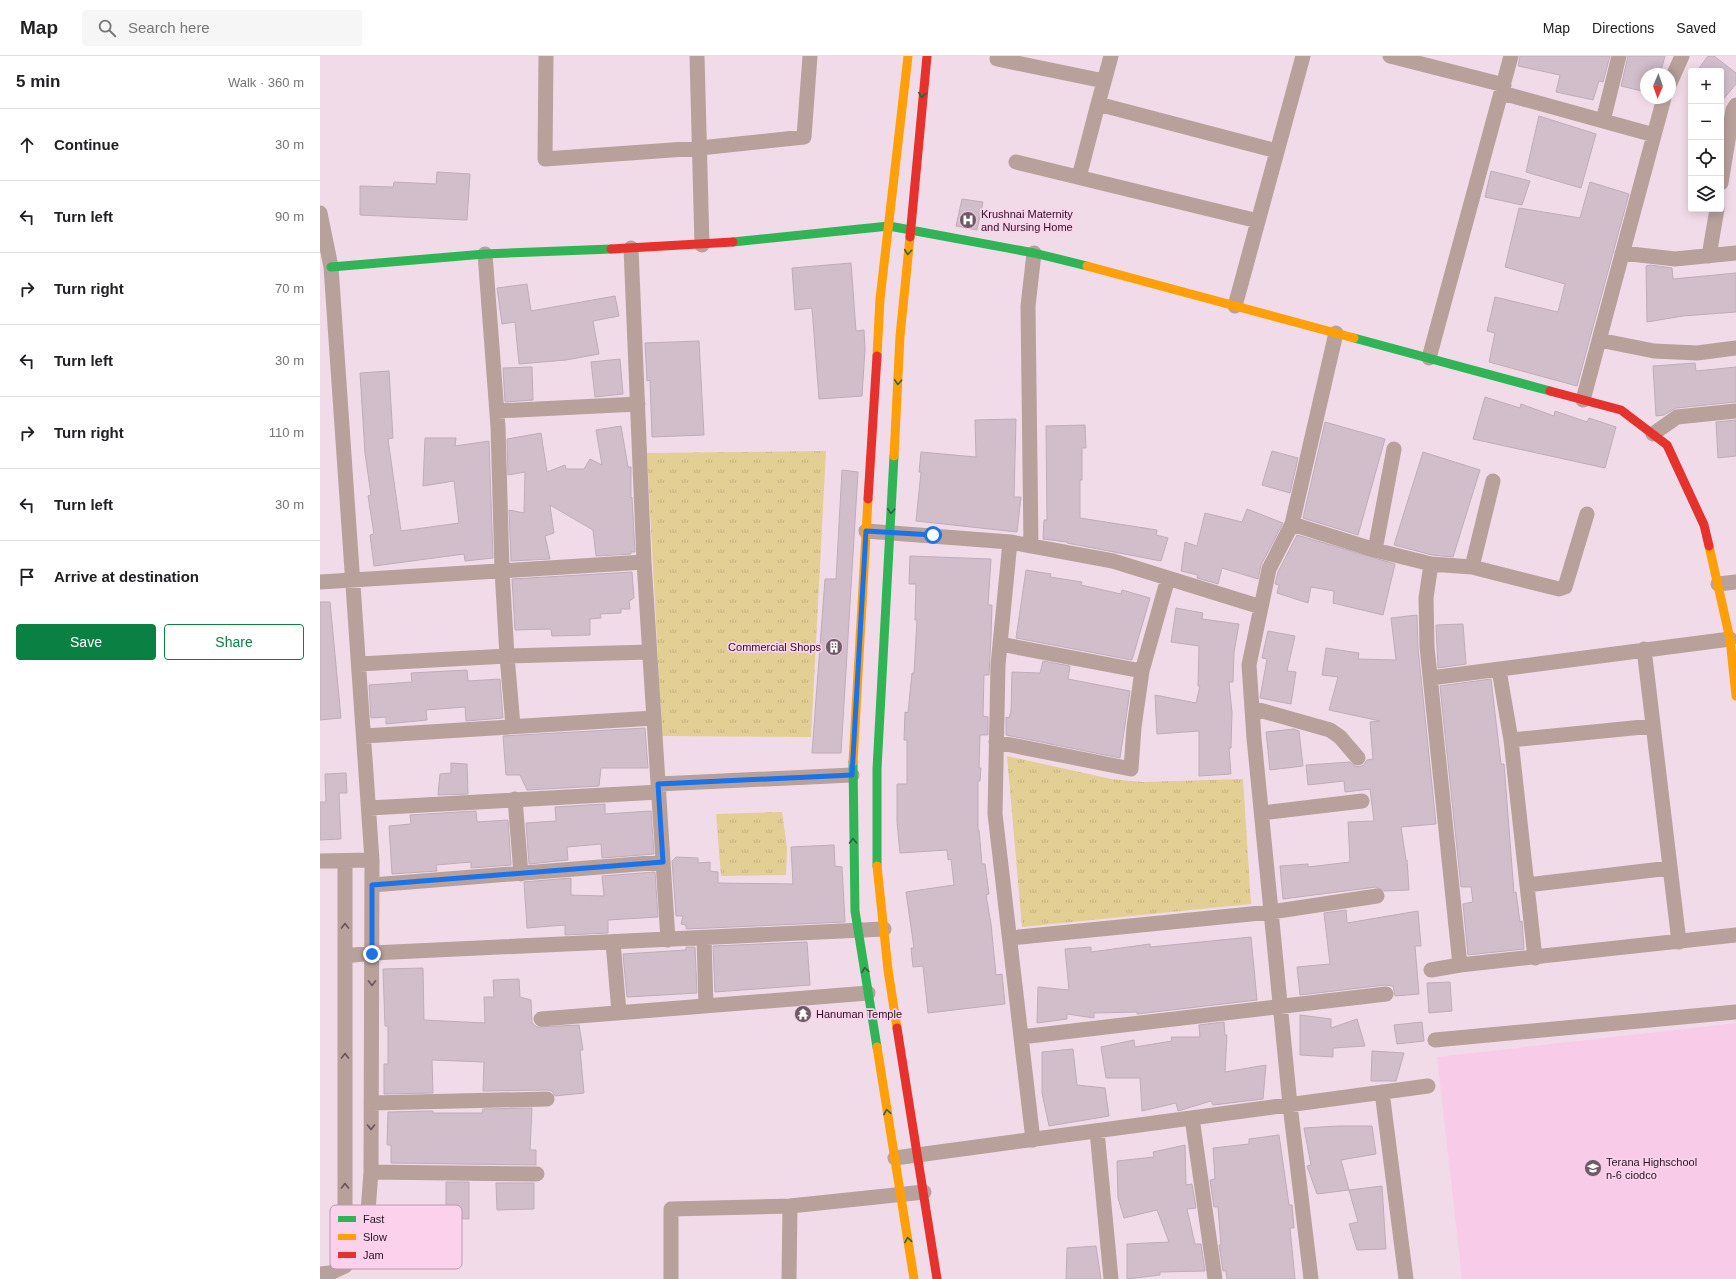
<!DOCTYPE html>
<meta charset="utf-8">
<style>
:root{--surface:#fff;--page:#f6f6f6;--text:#202124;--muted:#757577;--line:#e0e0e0;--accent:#0b8043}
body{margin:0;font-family:Arial,sans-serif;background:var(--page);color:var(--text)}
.controls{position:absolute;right:12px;top:12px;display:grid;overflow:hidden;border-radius:4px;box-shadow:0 2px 10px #0003}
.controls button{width:36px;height:36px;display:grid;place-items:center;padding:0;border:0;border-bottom:1px solid var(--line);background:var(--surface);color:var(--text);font:20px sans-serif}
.compass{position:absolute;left:1320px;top:12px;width:36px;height:36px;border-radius:50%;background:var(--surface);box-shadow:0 2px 10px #0003;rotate:182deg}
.stop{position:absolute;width:12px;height:12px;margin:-9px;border:3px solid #1a73e8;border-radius:50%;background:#fff}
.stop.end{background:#1a73e8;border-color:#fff;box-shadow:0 1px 4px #0008}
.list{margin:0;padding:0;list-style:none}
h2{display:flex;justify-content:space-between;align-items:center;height:52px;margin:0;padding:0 16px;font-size:17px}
h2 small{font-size:13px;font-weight:400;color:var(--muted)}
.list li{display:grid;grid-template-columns:26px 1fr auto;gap:12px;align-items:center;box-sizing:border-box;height:72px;padding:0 16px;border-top:1px solid var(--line)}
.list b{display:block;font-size:15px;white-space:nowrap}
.list em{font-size:13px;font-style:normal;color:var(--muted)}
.actions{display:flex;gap:8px;padding:12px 16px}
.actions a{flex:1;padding:9px 0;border:1px solid var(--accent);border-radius:4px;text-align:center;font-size:14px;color:var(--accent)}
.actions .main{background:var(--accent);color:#fff}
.icon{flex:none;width:22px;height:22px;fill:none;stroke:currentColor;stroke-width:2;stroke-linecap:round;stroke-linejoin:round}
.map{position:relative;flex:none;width:1416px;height:1223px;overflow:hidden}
header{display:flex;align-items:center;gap:24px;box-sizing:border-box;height:56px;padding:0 20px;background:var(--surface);border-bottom:1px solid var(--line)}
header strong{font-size:19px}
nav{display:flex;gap:22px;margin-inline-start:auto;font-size:14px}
.search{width:280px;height:36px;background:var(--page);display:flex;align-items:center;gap:10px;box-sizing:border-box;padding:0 14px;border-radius:4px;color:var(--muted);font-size:15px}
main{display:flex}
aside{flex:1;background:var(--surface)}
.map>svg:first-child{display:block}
.built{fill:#f8cce8}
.grass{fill:url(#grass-tufts)}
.building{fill:#d2becb;stroke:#bfacb9}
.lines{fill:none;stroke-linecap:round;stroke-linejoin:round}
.street{stroke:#b8a09b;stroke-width:15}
.fast{stroke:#30b455;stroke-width:9}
.slow{stroke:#ff9f0a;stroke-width:9}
.jam{stroke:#e5322d;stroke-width:9}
.oneway{stroke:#2c643b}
.oneway2{stroke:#685358}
.route{stroke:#1a73e8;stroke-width:5}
.labels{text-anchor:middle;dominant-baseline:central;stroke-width:3.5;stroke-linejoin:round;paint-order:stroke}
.poi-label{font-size:11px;fill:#271421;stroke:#fcd1ec;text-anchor:start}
.key{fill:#fcd1ec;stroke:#bc98af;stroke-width:1}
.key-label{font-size:11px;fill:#271421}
</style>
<header>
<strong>Map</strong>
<div class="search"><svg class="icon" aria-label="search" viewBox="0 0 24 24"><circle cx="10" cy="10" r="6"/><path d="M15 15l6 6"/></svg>Search here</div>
<nav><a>Map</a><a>Directions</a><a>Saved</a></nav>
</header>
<main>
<aside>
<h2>5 min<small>Walk · 360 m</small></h2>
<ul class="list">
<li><svg class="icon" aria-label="ahead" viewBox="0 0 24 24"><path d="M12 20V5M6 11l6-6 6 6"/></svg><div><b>Continue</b></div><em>30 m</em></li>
<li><svg class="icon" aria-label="left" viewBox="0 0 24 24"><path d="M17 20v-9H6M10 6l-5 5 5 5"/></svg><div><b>Turn left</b></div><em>90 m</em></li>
<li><svg class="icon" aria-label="right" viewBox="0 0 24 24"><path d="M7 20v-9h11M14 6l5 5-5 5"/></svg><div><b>Turn right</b></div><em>70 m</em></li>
<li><svg class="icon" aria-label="left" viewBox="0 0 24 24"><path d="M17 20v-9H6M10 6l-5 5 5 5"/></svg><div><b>Turn left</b></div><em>30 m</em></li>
<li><svg class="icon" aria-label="right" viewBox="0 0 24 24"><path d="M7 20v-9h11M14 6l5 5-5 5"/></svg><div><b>Turn right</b></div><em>110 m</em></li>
<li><svg class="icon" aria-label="left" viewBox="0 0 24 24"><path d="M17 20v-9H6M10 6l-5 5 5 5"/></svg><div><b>Turn left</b></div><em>30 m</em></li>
<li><svg class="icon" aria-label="arrive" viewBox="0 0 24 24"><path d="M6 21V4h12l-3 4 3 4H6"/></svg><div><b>Arrive at destination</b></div></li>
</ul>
<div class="actions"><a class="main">Save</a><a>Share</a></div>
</aside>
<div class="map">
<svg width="1416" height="1223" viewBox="0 0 1416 1223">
<defs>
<pattern id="grass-tufts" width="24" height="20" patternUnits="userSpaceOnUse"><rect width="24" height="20" fill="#e3ce94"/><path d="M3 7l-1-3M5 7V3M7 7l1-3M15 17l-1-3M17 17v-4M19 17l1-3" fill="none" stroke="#c3b07f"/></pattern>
</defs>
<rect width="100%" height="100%" fill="#f2dbe9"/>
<!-- built -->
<path class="built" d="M 1416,967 L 1416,1223 L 1142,1223 L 1117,1001 Z"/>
<!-- grass -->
<path class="grass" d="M 506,395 L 491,681 L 342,680 L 327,397 Z
M 687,700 L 791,723 L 823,726 L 923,723 L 931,848 L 702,871 Z
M 462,756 L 467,792 L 466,819 L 401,820 L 396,758 Z"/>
<!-- building -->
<path class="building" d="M 1200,0 L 1290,0 L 1283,26 L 1279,25 L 1273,44 L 1236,36 L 1240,19 L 1198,10 Z
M 1308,0 L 1345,0 L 1340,18 L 1326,18 L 1326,36 L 1301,30 Z
M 1388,0 L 1394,0 L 1416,17 L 1416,28 L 1401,46 L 1401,15 L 1377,15 Z
M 1219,60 L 1276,78 L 1261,132 L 1206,116 Z
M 1171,115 L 1210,125 L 1202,149 L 1165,141 Z
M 117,116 L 150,118 L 147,164 L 40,159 L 40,130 L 73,131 L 74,126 L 116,128 Z
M 1270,126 L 1309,138 L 1257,330 L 1169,306 L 1175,277 L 1167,275 L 1175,241 L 1238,256 L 1245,228 L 1185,211 L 1199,152 L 1260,162 Z
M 642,143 L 663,146 L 657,174 L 636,170 Z
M 531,207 L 536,275 L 544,274 L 545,293 L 542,340 L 499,343 L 492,252 L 475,254 L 472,212 Z
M 1330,209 L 1352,212 L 1353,223 L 1416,217 L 1416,256 L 1363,260 L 1327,266 L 1326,210 Z
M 207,228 L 211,255 L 295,240 L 299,260 L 273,265 L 279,298 L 246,304 L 199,308 L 195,266 L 182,268 L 177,232 Z
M 379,285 L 384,379 L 332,381 L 330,324 L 327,325 L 325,287 Z
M 300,303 L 303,338 L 275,341 L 271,306 Z
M 1375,307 L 1376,315 L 1416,311 L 1416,346 L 1356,352 L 1344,359 L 1336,360 L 1333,310 Z
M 212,311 L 213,344 L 185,346 L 183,312 Z
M 69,315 L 73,382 L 68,383 L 81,475 L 139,467 L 134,425 L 103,430 L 105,382 L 136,382 L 135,390 L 169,385 L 173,502 L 145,505 L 144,498 L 54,510 L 50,479 L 54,478 L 48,440 L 51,439 L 45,397 L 40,317 Z
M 1165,341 L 1200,352 L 1201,348 L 1234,360 L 1235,355 L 1267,366 L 1269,362 L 1296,371 L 1285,412 L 1153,383 Z
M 696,363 L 694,441 L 701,441 L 697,476 L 596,465 L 601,416 L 599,416 L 601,396 L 656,401 L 655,364 Z
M 1416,364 L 1416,400 L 1398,402 L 1396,366 Z
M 1005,366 L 1065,383 L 1038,479 L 983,462 Z
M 765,369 L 766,392 L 762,392 L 762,424 L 760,424 L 760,462 L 837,474 L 836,479 L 848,482 L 841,505 L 747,487 L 747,486 L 723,483 L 724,464 L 727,464 L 726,370 Z
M 301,370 L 308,411 L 311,411 L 311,442 L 312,441 L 315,496 L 311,496 L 311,498 L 276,500 L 273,474 L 230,449 L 234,477 L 225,480 L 230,503 L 191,505 L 189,454 L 204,457 L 205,416 L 188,419 L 187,383 L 221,377 L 227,416 L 245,409 L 246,413 L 264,413 L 270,403 L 282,409 L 276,374 Z
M 952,395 L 978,402 L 970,437 L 942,429 Z
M 1103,396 L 1160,414 L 1133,501 L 1112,499 L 1074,489 Z
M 522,414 L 538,416 L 521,697 L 492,697 L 505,523 L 516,523 Z
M 927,453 L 963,467 L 941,509 L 938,523 L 902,512 L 898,528 L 877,522 L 878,519 L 861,515 L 865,486 L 877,490 L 885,457 L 922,466 Z
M 977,479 L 1075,508 L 1063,559 L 1013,547 L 1014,535 L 991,531 L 988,547 L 957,537 L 959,529 L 955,528 L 958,516 Z
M 590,500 L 671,503 L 668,549 L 672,549 L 671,581 L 669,619 L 664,619 L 663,660 L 668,661 L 668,679 L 660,679 L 659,712 L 661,712 L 660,725 L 658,725 L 658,774 L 659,774 L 662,808 L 665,808 L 669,838 L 666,839 L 671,868 L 676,919 L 682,918 L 685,948 L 608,957 L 603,910 L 593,911 L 591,892 L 594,892 L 586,836 L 634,829 L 631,803 L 628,804 L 627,794 L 580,797 L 577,766 L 577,728 L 587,728 L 587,684 L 584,684 L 585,656 L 588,657 L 592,617 L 594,617 L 597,564 L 595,564 L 596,528 L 589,528 Z
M 706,514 L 731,518 L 730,521 L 762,526 L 761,529 L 801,538 L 802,534 L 830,542 L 812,604 L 696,582 Z
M 312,516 L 314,542 L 309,545 L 310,553 L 301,553 L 301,557 L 280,558 L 281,562 L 270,563 L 270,579 L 232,580 L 231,573 L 195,574 L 192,523 Z
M 0,546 L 10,546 L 21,662 L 0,664 Z
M 856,552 L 883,557 L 882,563 L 919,568 L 914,596 L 913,626 L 909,626 L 912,657 L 911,692 L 909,692 L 911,718 L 879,720 L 879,675 L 837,678 L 835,639 L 876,647 L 880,630 L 878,630 L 879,590 L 851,586 Z
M 1097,559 L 1098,592 L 1116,768 L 1081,771 L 1086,804 L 1087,804 L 1089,834 L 1064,835 L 1056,831 L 963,843 L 960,810 L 988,808 L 988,811 L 1030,806 L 1028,766 L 1054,765 L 1050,733 L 1025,736 L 1024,725 L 988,729 L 986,709 L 1030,706 L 1035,710 L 1039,711 L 1044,709 L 1047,704 L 1053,703 L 1050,666 L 1060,665 L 1009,654 L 1018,621 L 1002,619 L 1006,592 L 1039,597 L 1038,603 L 1076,604 L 1071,562 Z
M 1143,568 L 1146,608 L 1118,612 L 1116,569 Z
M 948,575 L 975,580 L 967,615 L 976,616 L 971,648 L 940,642 L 947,603 L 942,602 Z
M 723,605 L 750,610 L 748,623 L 810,635 L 800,702 L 686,679 L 686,661 L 689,662 L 691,655 L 692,616 L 720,617 Z
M 147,614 L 148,625 L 180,623 L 183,662 L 146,665 L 145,651 L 106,654 L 107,664 L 66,668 L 66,661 L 51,662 L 49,629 L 92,626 L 91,617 Z
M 1171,623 L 1181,708 L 1184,708 L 1194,837 L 1196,836 L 1200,866 L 1202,865 L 1204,893 L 1148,899 L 1143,848 L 1153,846 L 1151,831 L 1141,831 L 1120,630 Z
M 325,672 L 328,712 L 281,712 L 279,730 L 207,734 L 200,719 L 186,719 L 183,680 Z
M 974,673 L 979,675 L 983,710 L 950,714 L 946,676 Z
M 131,707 L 147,708 L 148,738 L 118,739 L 120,718 L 131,717 Z
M 26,717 L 27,737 L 19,737 L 21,783 L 0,784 L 0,746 L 6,746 L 5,718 Z
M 285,748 L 285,758 L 331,755 L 334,798 L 282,802 L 281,788 L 247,791 L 248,804 L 209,808 L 206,767 L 236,765 L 235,751 Z
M 156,755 L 157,766 L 188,764 L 191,809 L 151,812 L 151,806 L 116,809 L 117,815 L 72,818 L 69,770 L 91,768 L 90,759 Z
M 514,789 L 515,810 L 522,811 L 525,866 L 366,873 L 366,869 L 361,868 L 363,860 L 356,860 L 352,805 L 356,801 L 378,802 L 378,807 L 390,806 L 390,815 L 398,816 L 398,827 L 473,828 L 471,791 Z
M 335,816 L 338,861 L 288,864 L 288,877 L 245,879 L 245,869 L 207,872 L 204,826 L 251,822 L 251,839 L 284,840 L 282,820 Z
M 1026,854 L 1027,867 L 1098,855 L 1101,890 L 1095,890 L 1099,938 L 1075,940 L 1073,930 L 1065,929 L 980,939 L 977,911 L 1010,908 L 1004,857 Z
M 931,881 L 937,944 L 817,958 L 817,956 L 774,957 L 774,962 L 747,958 L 747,963 L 717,967 L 718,931 L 749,934 L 745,893 L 771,891 L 771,896 L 830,888 L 830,891 Z
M 487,886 L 490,929 L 395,936 L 393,890 Z
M 366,891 L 375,891 L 377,937 L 307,941 L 303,898 L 366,894 Z
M 103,912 L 104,964 L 165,967 L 164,941 L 174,941 L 173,924 L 199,923 L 200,941 L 211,944 L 212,967 L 217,971 L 259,969 L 263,994 L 260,994 L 264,1037 L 235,1040 L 232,1035 L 227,1034 L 163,1035 L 164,1006 L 112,1004 L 113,1037 L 64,1038 L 64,1008 L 68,1008 L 68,970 L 65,970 L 63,913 Z
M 1130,926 L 1132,955 L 1109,957 L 1107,927 Z
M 980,959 L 1011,963 L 1011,972 L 1037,963 L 1045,990 L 1013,992 L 1013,1001 L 980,999 Z
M 904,966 L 905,979 L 907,979 L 905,1016 L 946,1009 L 943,1043 L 893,1049 L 891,1045 L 858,1055 L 856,1047 L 822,1055 L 820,1022 L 786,1022 L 781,991 L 814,984 L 815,991 L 852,985 L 851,981 L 880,981 L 879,969 Z
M 1102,966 L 1104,985 L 1077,988 L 1074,969 Z
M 753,993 L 757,1029 L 785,1032 L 789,1060 L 729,1070 L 722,1037 L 722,996 Z
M 1052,995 L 1084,997 L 1076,1025 L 1051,1025 Z
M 212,1052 L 210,1094 L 216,1094 L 216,1109 L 71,1107 L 71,1089 L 67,1089 L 68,1056 L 113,1055 L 113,1057 L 162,1057 L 163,1053 Z
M 1019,1070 L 1052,1070 L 1056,1098 L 1021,1104 L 1029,1134 L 997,1138 L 987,1110 L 991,1109 L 984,1072 Z
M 959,1079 L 969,1149 L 972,1149 L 974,1172 L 970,1172 L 975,1223 L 907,1223 L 906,1215 L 903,1215 L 899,1189 L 901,1189 L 898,1151 L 894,1151 L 890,1124 L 895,1123 L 893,1092 L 929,1088 L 929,1083 Z
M 865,1089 L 866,1129 L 872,1128 L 876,1152 L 867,1153 L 875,1188 L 881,1188 L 885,1215 L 840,1216 L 840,1219 L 807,1223 L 807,1188 L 849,1186 L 837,1154 L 804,1162 L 798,1142 L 797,1105 L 834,1101 L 833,1096 Z
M 126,1126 L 149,1126 L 149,1163 L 126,1162 Z
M 176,1127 L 214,1127 L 214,1153 L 177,1154 Z
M 1062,1130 L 1066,1193 L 1037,1194 L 1029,1168 L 1038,1166 L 1029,1134 Z
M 776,1190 L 781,1223 L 746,1223 L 747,1192 Z"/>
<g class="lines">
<!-- street -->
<path class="street" d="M 226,0 L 225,103 L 380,92 L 484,81 L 490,0
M 377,0 L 382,189
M 791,0 L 778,48 L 957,95
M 1070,0 L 1184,29
M 677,3 L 784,25
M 1350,27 L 1362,0
M 1182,37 L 1334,79
M 1283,65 L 1299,0
M 696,106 L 938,165
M 759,121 L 778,48
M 1401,127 L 1413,54 L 1416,49
M 0,157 L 11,211 L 52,804 L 51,1116 L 47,1168 L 34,1195 L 25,1210 L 10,1217 L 0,1218
M 311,192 L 324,506 L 348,884
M 1302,197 L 1355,203 L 1416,197
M 165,198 L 178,371 L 182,514 L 187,600 L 193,670
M 1389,200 L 1397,153
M 915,250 L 983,0
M 1279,284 L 1334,295 L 1377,297 L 1416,292
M 1109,302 L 1191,0
M 1263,344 L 1344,42
M 177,355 L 318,348
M 1333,378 L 1357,361 L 1416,355
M 972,468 L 1055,494 L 1111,508 L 1152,511 L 1239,533 L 1245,531 L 1267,458
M 546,475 L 690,486 L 793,505 L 941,551
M 690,486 L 678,609 L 675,758 L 713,1084
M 711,490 L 708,250 L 714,197
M 1055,494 L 1074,393
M 1111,508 L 1106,542 L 1107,591 L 1140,909
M 1152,511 L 1173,425
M 0,526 L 324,506
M 1398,528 L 1416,526
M 680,588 L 822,615
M 1324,593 L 1359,886
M 39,608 L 187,600 L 329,596
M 1179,614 L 1191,684 L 1215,902
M 1111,622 L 1410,583
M 932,652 L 1010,674 L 1020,681 L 1038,702
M 44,680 L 334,662
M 1191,684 L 1333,670
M 676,686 L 811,713 L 814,671 L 822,615 L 848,522
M 339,728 L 532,719
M 195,743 L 201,818
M 49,752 L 339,736
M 942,757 L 1042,745
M 0,805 L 52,804
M 25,805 L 25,1168 L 34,1195
M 52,829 L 343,806
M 1207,829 L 1350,812
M 384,882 L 386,950
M 690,882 L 951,856 L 1057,840
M 293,886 L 299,956
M 25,900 L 52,897 L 564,873
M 1111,914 L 1140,909 L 1416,879
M 221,963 L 548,937
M 701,981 L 1066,938
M 1115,984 L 1416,956
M 1062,1036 L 1086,1223
M 51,1047 L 227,1043
M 872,1062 L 895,1223
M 777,1075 L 791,1223
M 575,1102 L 1108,1030
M 51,1116 L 217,1118
M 351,1223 L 351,1153 L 470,1150 L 604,1136
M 469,1223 L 470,1150
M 991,1223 L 970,1049 L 934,682 L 929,609 L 949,513 L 972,468 L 1016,277"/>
<!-- fast -->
<path class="fast" d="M 413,186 L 569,170 L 714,197 L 767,210
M 11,211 L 165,198 L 291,193
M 1034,282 L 1230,335
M 533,706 L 535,855 L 557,991
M 557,810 L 557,713 L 574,400"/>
<!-- slow -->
<path class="slow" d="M 767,210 L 1034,282
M 557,300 L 560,243 L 588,0
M 574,400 L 580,280 L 590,181
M 1389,490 L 1410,583 L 1416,640
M 533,706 L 548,443
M 557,810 L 568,914 L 577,972
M 557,991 L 594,1223"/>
<!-- jam -->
<path class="jam" d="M 590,181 L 607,0
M 291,193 L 413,186
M 1230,335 L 1301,354 L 1347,389 L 1384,469 L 1389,490
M 548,443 L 557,300
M 577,972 L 617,1223"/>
</g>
<!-- one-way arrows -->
<defs><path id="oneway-chevron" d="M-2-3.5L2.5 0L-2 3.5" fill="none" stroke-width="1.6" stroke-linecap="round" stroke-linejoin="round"/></defs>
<g class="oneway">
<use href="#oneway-chevron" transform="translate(602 39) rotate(96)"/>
<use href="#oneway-chevron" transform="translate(588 196) rotate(95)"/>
<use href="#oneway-chevron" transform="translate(578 326) rotate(93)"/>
<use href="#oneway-chevron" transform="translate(571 455) rotate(93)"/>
<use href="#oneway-chevron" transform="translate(533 785) rotate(-91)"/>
<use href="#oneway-chevron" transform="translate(545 914) rotate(-99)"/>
<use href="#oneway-chevron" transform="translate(567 1056) rotate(-99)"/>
<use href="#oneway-chevron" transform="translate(588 1184) rotate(-99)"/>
</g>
<g class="oneway2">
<use href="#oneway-chevron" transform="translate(25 870) rotate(-90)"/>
<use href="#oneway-chevron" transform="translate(52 927) rotate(90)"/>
<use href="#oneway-chevron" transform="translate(25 1000) rotate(-90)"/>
<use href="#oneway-chevron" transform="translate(51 1071) rotate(90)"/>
<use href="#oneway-chevron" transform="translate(25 1130) rotate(-90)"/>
</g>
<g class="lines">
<!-- route -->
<path class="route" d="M 52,898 L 52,829 L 343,806 L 338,728 L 532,719 L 546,475 L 613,479"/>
</g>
<!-- icons -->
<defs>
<g id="hospital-disc" transform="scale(0.9)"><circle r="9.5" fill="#6e5a67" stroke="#fcd1ec"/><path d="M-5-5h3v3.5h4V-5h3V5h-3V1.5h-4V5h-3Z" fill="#fff"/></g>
<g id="building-disc" transform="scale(0.9)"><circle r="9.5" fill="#6e5a67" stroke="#fcd1ec"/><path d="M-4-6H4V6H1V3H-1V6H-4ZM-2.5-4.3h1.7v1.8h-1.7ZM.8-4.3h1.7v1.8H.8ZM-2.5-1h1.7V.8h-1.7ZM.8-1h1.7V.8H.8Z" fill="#fff"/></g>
<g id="temple-disc" transform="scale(0.9)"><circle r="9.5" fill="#6e5a67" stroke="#fcd1ec"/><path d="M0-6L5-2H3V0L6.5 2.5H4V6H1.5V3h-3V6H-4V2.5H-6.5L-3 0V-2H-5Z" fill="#fff"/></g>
<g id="school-disc" transform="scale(0.9)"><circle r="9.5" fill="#6e5a67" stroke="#fcd1ec"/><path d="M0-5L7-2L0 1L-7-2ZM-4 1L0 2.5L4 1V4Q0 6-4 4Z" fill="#fff"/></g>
</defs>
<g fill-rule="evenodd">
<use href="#hospital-disc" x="648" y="164"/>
<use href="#building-disc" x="514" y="591"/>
<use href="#temple-disc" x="483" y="958"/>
<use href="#school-disc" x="1273" y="1112"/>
</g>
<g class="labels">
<!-- poi labels -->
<g class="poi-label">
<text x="661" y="158">Krushnai Maternity<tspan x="661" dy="13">and Nursing Home</tspan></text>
<text x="501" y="591" text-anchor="end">Commercial Shops</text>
<text x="496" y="958">Hanuman Temple</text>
<text x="1286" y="1106">Terana Highschool<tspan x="1286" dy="13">n-6 ciodco</tspan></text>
</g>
</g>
<!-- legend -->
<rect x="10" y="1149" width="132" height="64" rx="6" class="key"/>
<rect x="18" y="1160" width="18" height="6" fill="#30b455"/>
<rect x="18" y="1178" width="18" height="6" fill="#ff9f0a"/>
<rect x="18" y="1196" width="18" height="6" fill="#e5322d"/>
<g class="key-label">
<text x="43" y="1167">Fast</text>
<text x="43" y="1185">Slow</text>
<text x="43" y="1203">Jam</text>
</g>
</svg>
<div class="controls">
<button>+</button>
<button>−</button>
<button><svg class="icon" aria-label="locate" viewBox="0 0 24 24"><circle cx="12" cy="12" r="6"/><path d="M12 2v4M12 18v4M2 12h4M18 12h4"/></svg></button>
<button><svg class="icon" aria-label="layers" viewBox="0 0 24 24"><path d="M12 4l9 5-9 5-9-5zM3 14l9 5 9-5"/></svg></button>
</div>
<svg class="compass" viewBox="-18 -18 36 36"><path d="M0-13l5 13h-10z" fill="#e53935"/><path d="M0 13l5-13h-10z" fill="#757577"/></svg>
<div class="stop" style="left:613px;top:479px"></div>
<div class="stop end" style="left:52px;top:898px"></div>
</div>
</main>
